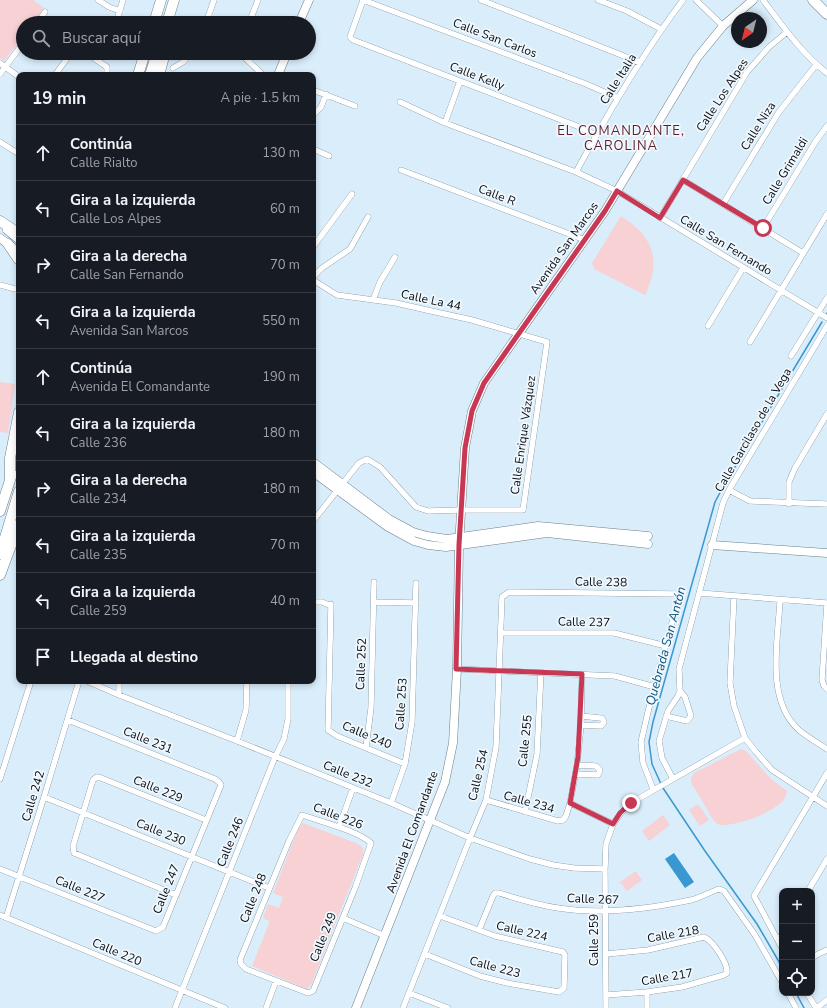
<!DOCTYPE html>
<html lang="es">
<meta charset="utf-8">
<style>
:root{--surface:#171b24;--page:#20242c;--text:#f1f3f6;--muted:#9ea1a6;--line:#363941}
body{margin:0;font-family:"Nunito Sans",sans-serif;background:var(--page);color:var(--text)}
.controls{position:absolute;right:12px;bottom:12px;display:grid;overflow:hidden;border-radius:8px;box-shadow:0 2px 6px #0003}
.controls button{width:36px;height:36px;display:grid;place-items:center;padding:0;border:0;border-bottom:1px solid var(--line);background:var(--surface);color:var(--text);font:20px sans-serif}
.compass{position:absolute;left:731px;top:12px;width:36px;height:36px;border-radius:50%;background:var(--surface);box-shadow:0 2px 6px #0003;rotate:215deg}
.stop{position:absolute;width:12px;height:12px;margin:-9px;border:3px solid #c83753;border-radius:50%;background:#fff}
.stop.end{background:#c83753;border-color:#fff;box-shadow:0 1px 4px #0008}
.list{margin:0;padding:0;list-style:none}
h2{display:flex;justify-content:space-between;align-items:center;height:52px;margin:0;padding:0 16px;font-size:17px}
h2 small{font-size:13px;font-weight:400;color:var(--muted)}
.list li{display:grid;grid-template-columns:26px 1fr auto;gap:12px;align-items:center;box-sizing:border-box;height:56px;padding:0 16px;border-top:1px solid var(--line)}
.list b{display:block;font-size:15px;white-space:nowrap}
.list p{margin:0;font-size:13px;white-space:nowrap;color:var(--muted)}
.list em{font-size:13px;font-style:normal;color:var(--muted)}
.icon{flex:none;width:22px;height:22px;fill:none;stroke:currentColor;stroke-width:2;stroke-linecap:round;stroke-linejoin:round}
.map{position:relative;flex:none;width:827px;height:1008px;overflow:hidden}
.search{position:absolute;background:var(--surface);box-shadow:0 2px 6px #0003;left:16px;top:16px;width:300px;height:44px;display:flex;align-items:center;gap:10px;box-sizing:border-box;padding:0 14px;border-radius:22px;color:var(--muted);font-size:15px}
.panel{position:absolute;background:var(--surface);box-shadow:0 2px 6px #0003;left:16px;top:72px;width:300px;height:612px;border-radius:8px}
.map>svg:first-child{display:block}
.green{fill:#f7d1d3}
.water{fill:#3998d1}
.lines{fill:none;stroke-linecap:round;stroke-linejoin:round}
.stream{stroke:#3998d1;stroke-width:1.5}
.street-casing{stroke:#6d7f8b;stroke-width:6}
.secondary-casing{stroke:#6d7f8b;stroke-width:9}
.highway-casing{stroke:#6d7f8b;stroke-width:11}
.street{stroke:#fff;stroke-width:5.5}
.secondary{stroke:#fff;stroke-width:8}
.highway{stroke:#fff;stroke-width:10}
.route{stroke:#c83753;stroke-width:5}
.labels{text-anchor:middle;dominant-baseline:central;stroke-width:3.5;stroke-linejoin:round;paint-order:stroke}
.street-label{font-size:12px;fill:#070d12;stroke:#f0f8fe}
.neighbourhood-label{font-size:13px;letter-spacing:1px;fill:#601b26;stroke:#f0f8fe}
.water-label{font-size:13px;font-style:italic;fill:#0d557c;stroke:#f0f8fe}
</style>
<div class="map">
<svg width="827" height="1008" viewBox="0 0 827 1008">
<rect width="100%" height="100%" fill="#d9edfb"/>
<!-- green -->
<path class="green" d="M 0,0 L 33,0 L 44,8 L 33,23 L 23,23 L 23,36 L 4,61 L 0,58 Z
M 621,216 C 653,236 662,260 645,295 L 594,269 L 592,263 Z
M 0,382 L 15,384 L 8,433 L 0,432 Z
M 741,749 L 746,751 L 771,779 L 787,791 L 787,793 C 785,799 781,804 775,807 C 763,816 739,824 725,825 C 720,826 717,824 714,821 L 692,784 C 690,779 691,777 694,773 Z
M 698,804 L 709,820 L 700,826 L 689,810 Z
M 663,815 L 670,825 L 649,841 L 642,831 Z
M 303,823 L 356,843 C 361,846 364,847 363,854 L 311,985 L 307,989 L 252,966 L 270,921 L 263,918 L 268,904 L 279,908 L 283,897 L 273,893 L 298,829 Z
M 636,871 L 642,880 L 627,891 L 620,882 Z"/>
<!-- water -->
<path class="water" d="M 674,853 L 694,882 L 685,888 L 665,859 Z"/>
<g class="lines">
<!-- stream -->
<path class="stream" d="M 827,314 L 827,313
M 661,784 L 652,764 L 649,742 L 653,722 L 715,502 L 723,487 L 822,322
M 663,788 L 705,851 L 757,924 L 782,967
M 796,993 L 804,1008"/>
<!-- street casing -->
<g class="street-casing">
<path id="street" d="M 98,0 L 109,7 L 120,11
M 363,0 L 350,37 L 353,40 L 577,126 L 596,135
M 363,0 L 586,84 L 618,98
M 481,0 L 619,54 L 640,63
M 598,0 L 627,11 L 661,29
M 696,0 L 723,26
M 763,0 C 782,25 801,53 827,73
M 37,23 L 45,12
M 116,23 L 123,0
M 206,23 L 214,0
M 249,23 L 258,0
M 86,53 L 107,67 L 107,75
M 240,53 L 263,75
M 0,63 L 19,77
M 173,68 L 183,62 L 192,53
M 0,74 L 23,43
M 55,75 L 71,53
M 313,90 L 355,106
M 400,102 L 445,123 L 576,172 L 617,191 L 827,318
M 314,114 L 321,107 L 326,94
M 445,123 L 460,81
M 0,142 L 19,154
M 313,149 L 329,156
M 401,170 L 585,240
M 576,172 C 608,113 642,54 683,0
M 683,180 L 803,253
M 723,204 L 779,112 L 816,65
M 660,218 L 747,72 L 769,47 L 787,32
M 763,228 L 816,141 L 827,126
M 313,247 L 352,194
M 313,277 L 322,268 L 350,249 L 368,217
M 313,280 L 337,295 L 396,303 L 431,311 L 472,320 L 547,342 L 523,510 L 461,510 L 428,511 L 416,507 L 380,467 L 367,459 L 359,463 L 313,521
M 0,285 L 15,289
M 373,300 L 380,282 L 395,257
M 708,326 L 743,268
M 750,342 L 827,214
M 791,356 L 827,298
M 729,490 L 750,501 L 827,504
M 789,504 L 789,482 L 795,468 L 827,414
M 699,593 L 827,603 L 822,680 L 824,686 L 827,689
M 734,596 L 730,683 L 734,706 L 745,738 L 756,752 L 772,770 L 827,806
M 780,601 C 778,640 765,700 799,730 C 807,737 818,743 827,749
M 313,602 L 322,602 L 329,605 L 331,604 L 328,730 L 337,736 L 405,764
M 375,602 L 416,603
M 501,633 L 614,633 L 666,646
M 457,669 L 615,676 L 655,687
M 87,681 L 119,695 L 237,741 L 391,803 L 470,838 L 530,859 L 553,865 L 574,868 L 605,869
M 119,695 L 119,681
M 666,716 L 687,721 L 691,716 L 685,697 L 680,691 L 679,669 L 723,503 L 729,490 L 827,326
M 581,725 L 601,726 L 604,722 L 602,718 L 600,718 L 581,716
M 237,741 L 246,710 L 247,681
M 366,747 L 371,708 L 374,582
M 575,774 L 598,775 L 600,770 L 596,766 L 577,765
M 0,779 L 31,681
M 673,779 L 662,758 L 659,741 L 668,711 L 678,696 L 680,691
M 44,797 L 269,888
M 486,800 L 558,821 L 563,820 L 566,816 L 570,803 L 577,765 L 581,725 L 582,674
M 391,803 L 405,764 L 412,722 L 416,583
M 570,803 L 613,824
M 525,812 L 537,754 L 541,672
M 302,815 C 319,821 358,831 371,843 L 355,888 L 313,991 L 308,993 L 246,969 L 241,964 L 240,960 L 289,841 Z
M 339,827 L 353,788
M 0,869 L 156,931 L 163,927 L 221,785 L 219,782 L 215,779 L 68,720
M 808,891 L 827,859
M 176,895 L 74,853 L 73,846 L 93,780 L 97,777 L 101,778 L 206,820
M 0,915 L 225,1008
M 6,918 L 44,797 L 79,681
M 343,918 L 385,936
M 479,930 L 493,896 L 495,893 L 499,893 C 518,899 538,905 558,908 C 601,915 648,909 691,900 C 700,898 710,892 719,889 L 724,891 L 755,935 L 782,982
M 778,940 L 782,934
M 782,948 L 754,896 L 827,773
M 425,954 L 480,976 L 507,983 L 559,992 L 564,988 L 565,955 L 563,952 L 495,936 L 440,916
M 812,958 L 818,954 L 827,950
M 647,992 L 647,1008
M 409,993 L 448,1008
M 788,993 L 796,1008
M 807,993 L 816,1008
M 606,995 L 647,992 L 682,987 L 724,975 L 727,973 C 728,963 713,941 704,937 L 648,950 L 606,954
M 175,1008 L 275,757 L 284,739 L 288,719 L 288,681
M 266,1008 L 276,981
M 403,1008 L 470,838 L 486,800 L 496,747 L 502,597 L 509,592 L 680,594 L 651,699 L 641,742 L 643,763 L 653,789
M 606,1008 L 605,869 L 606,844 L 613,824 L 621,813 L 631,803 L 745,738
M 817,1008 L 827,1000"/>
</g>
<!-- secondary casing -->
<g class="secondary-casing">
<path id="secondary" d="M 299,23 L 309,0
M 278,75 L 287,53
M 7,230 L 19,240
M 0,238 L 12,247
M 313,462 L 389,519 L 413,532 L 427,536 L 447,539 L 538,526 L 648,536
M 313,472 L 388,527 L 414,541 L 428,545 L 446,547 L 547,533 L 648,544
M 712,545 L 827,553
M 356,1008 L 445,782 L 453,743 L 457,669 L 459,545 L 465,448 L 472,411 L 484,383 L 605,211 L 697,58 L 723,26 L 753,0"/>
</g>
<!-- highway casing -->
<g class="highway-casing">
<path id="highway" d="M 813,0 L 827,14
M 154,23 L 161,0
M 167,23 L 174,0
M 138,75 L 145,53
M 150,75 L 157,53
M 159,75 L 165,53
M 0,221 L 15,231 L 19,232
M 8,244 L 19,260
M 10,480 L 10,458 L 19,412
M 0,511 L 12,474
M 0,554 L 19,491
M 0,575 L 19,524"/>
</g>
<!-- street -->
<use href="#street" class="street"/>
<!-- secondary -->
<use href="#secondary" class="secondary"/>
<!-- highway -->
<use href="#highway" class="highway"/>
</g>
<g class="lines">
<!-- route -->
<path class="route" d="M 631,803 L 620,813 L 613,824 L 570,803 L 578,757 L 582,674 L 456,669 L 459,545 L 465,448 L 472,411 L 484,383 L 605,211 L 617,191 L 660,218 L 683,180 L 763,228"/>
</g>
<g class="labels">
<!-- street labels -->
<g class="street-label">
<text transform="translate(495 38) rotate(21)">Calle San Carlos</text>
<text transform="translate(477 76) rotate(21)">Calle Kelly</text>
<text transform="translate(618 79) rotate(-58)">Calle Italia</text>
<text transform="translate(722 95) rotate(-57)">Calle Los Alpes</text>
<text transform="translate(758 126) rotate(-58)">Calle Niza</text>
<text transform="translate(785 171) rotate(-59)">Calle Grimaldi</text>
<text transform="translate(497 195) rotate(21)">Calle R</text>
<text transform="translate(726 245) rotate(31)">Calle San Fernando</text>
<text transform="translate(564 248) rotate(-55)">Avenida San Marcos</text>
<text transform="translate(431 300) rotate(12)">Calle La 44</text>
<text transform="translate(753 430) rotate(-60)">Calle Garcilaso de la Vega</text>
<text transform="translate(523 435) rotate(-82)">Calle Enrique Vázquez</text>
<text transform="translate(601 582) rotate(1)">Calle 238</text>
<text transform="translate(584 622) rotate(1)">Calle 237</text>
<text transform="translate(361 664) rotate(-88)">Calle 252</text>
<text transform="translate(401 704) rotate(-86)">Calle 253</text>
<text transform="translate(367 735) rotate(23)">Calle 240</text>
<text transform="translate(148 740) rotate(22)">Calle 231</text>
<text transform="translate(525 741) rotate(-84)">Calle 255</text>
<text transform="translate(348 774) rotate(22)">Calle 232</text>
<text transform="translate(478 775) rotate(-77)">Calle 254</text>
<text transform="translate(158 789) rotate(22)">Calle 229</text>
<text transform="translate(33 796) rotate(-73)">Calle 242</text>
<text transform="translate(529 802) rotate(16)">Calle 234</text>
<text transform="translate(338 816) rotate(21)">Calle 226</text>
<text transform="translate(161 832) rotate(22)">Calle 230</text>
<text transform="translate(412 832) rotate(-70)">Avenida El Comandante</text>
<text transform="translate(230 842) rotate(-68)">Calle 246</text>
<text transform="translate(80 889) rotate(22)">Calle 227</text>
<text transform="translate(166 889) rotate(-68)">Calle 247</text>
<text transform="translate(253 898) rotate(-68)">Calle 248</text>
<text transform="translate(593 899) rotate(2)">Calle 267</text>
<text transform="translate(522 931) rotate(13)">Calle 224</text>
<text transform="translate(673 934) rotate(-10)">Calle 218</text>
<text transform="translate(323 937) rotate(-68)">Calle 249</text>
<text transform="translate(594 940) rotate(-90)">Calle 259</text>
<text transform="translate(117 952) rotate(23)">Calle 220</text>
<text transform="translate(495 967) rotate(15)">Calle 223</text>
<text transform="translate(667 977) rotate(-10)">Calle 217</text>
</g>
<!-- neighbourhood labels -->
<g class="neighbourhood-label">
<text x="621" y="131">EL COMANDANTE,<tspan x="621" dy="15">CAROLINA</tspan></text>
</g>
<!-- water labels -->
<g class="water-label">
<text transform="translate(666 646) rotate(-75)">Quebrada San Antón</text>
</g>
</g>
</svg>
<div class="controls">
<button>+</button>
<button>−</button>
<button><svg class="icon" aria-label="locate" viewBox="0 0 24 24"><circle cx="12" cy="12" r="6"/><path d="M12 2v4M12 18v4M2 12h4M18 12h4"/></svg></button>
</div>
<svg class="compass" viewBox="-18 -18 36 36"><path d="M0-13l5 13h-10z" fill="#e53935"/><path d="M0 13l5-13h-10z" fill="#9ea1a6"/></svg>
<div class="stop" style="left:763px;top:228px"></div>
<div class="stop end" style="left:631px;top:803px"></div>
<div class="search"><svg class="icon" aria-label="search" viewBox="0 0 24 24"><circle cx="10" cy="10" r="6"/><path d="M15 15l6 6"/></svg>Buscar aquí</div>
<section class="panel">
<h2>19 min<small>A pie · 1.5 km</small></h2>
<ul class="list">
<li><svg class="icon" aria-label="ahead" viewBox="0 0 24 24"><path d="M12 20V5M6 11l6-6 6 6"/></svg><div><b>Continúa</b><p>Calle Rialto</p></div><em>130 m</em></li>
<li><svg class="icon" aria-label="left" viewBox="0 0 24 24"><path d="M17 20v-9H6M10 6l-5 5 5 5"/></svg><div><b>Gira a la izquierda</b><p>Calle Los Alpes</p></div><em>60 m</em></li>
<li><svg class="icon" aria-label="right" viewBox="0 0 24 24"><path d="M7 20v-9h11M14 6l5 5-5 5"/></svg><div><b>Gira a la derecha</b><p>Calle San Fernando</p></div><em>70 m</em></li>
<li><svg class="icon" aria-label="left" viewBox="0 0 24 24"><path d="M17 20v-9H6M10 6l-5 5 5 5"/></svg><div><b>Gira a la izquierda</b><p>Avenida San Marcos</p></div><em>550 m</em></li>
<li><svg class="icon" aria-label="ahead" viewBox="0 0 24 24"><path d="M12 20V5M6 11l6-6 6 6"/></svg><div><b>Continúa</b><p>Avenida El Comandante</p></div><em>190 m</em></li>
<li><svg class="icon" aria-label="left" viewBox="0 0 24 24"><path d="M17 20v-9H6M10 6l-5 5 5 5"/></svg><div><b>Gira a la izquierda</b><p>Calle 236</p></div><em>180 m</em></li>
<li><svg class="icon" aria-label="right" viewBox="0 0 24 24"><path d="M7 20v-9h11M14 6l5 5-5 5"/></svg><div><b>Gira a la derecha</b><p>Calle 234</p></div><em>180 m</em></li>
<li><svg class="icon" aria-label="left" viewBox="0 0 24 24"><path d="M17 20v-9H6M10 6l-5 5 5 5"/></svg><div><b>Gira a la izquierda</b><p>Calle 235</p></div><em>70 m</em></li>
<li><svg class="icon" aria-label="left" viewBox="0 0 24 24"><path d="M17 20v-9H6M10 6l-5 5 5 5"/></svg><div><b>Gira a la izquierda</b><p>Calle 259</p></div><em>40 m</em></li>
<li><svg class="icon" aria-label="arrive" viewBox="0 0 24 24"><path d="M6 21V4h12l-3 4 3 4H6"/></svg><div><b>Llegada al destino</b></div></li>
</ul>
</section>
</div>
